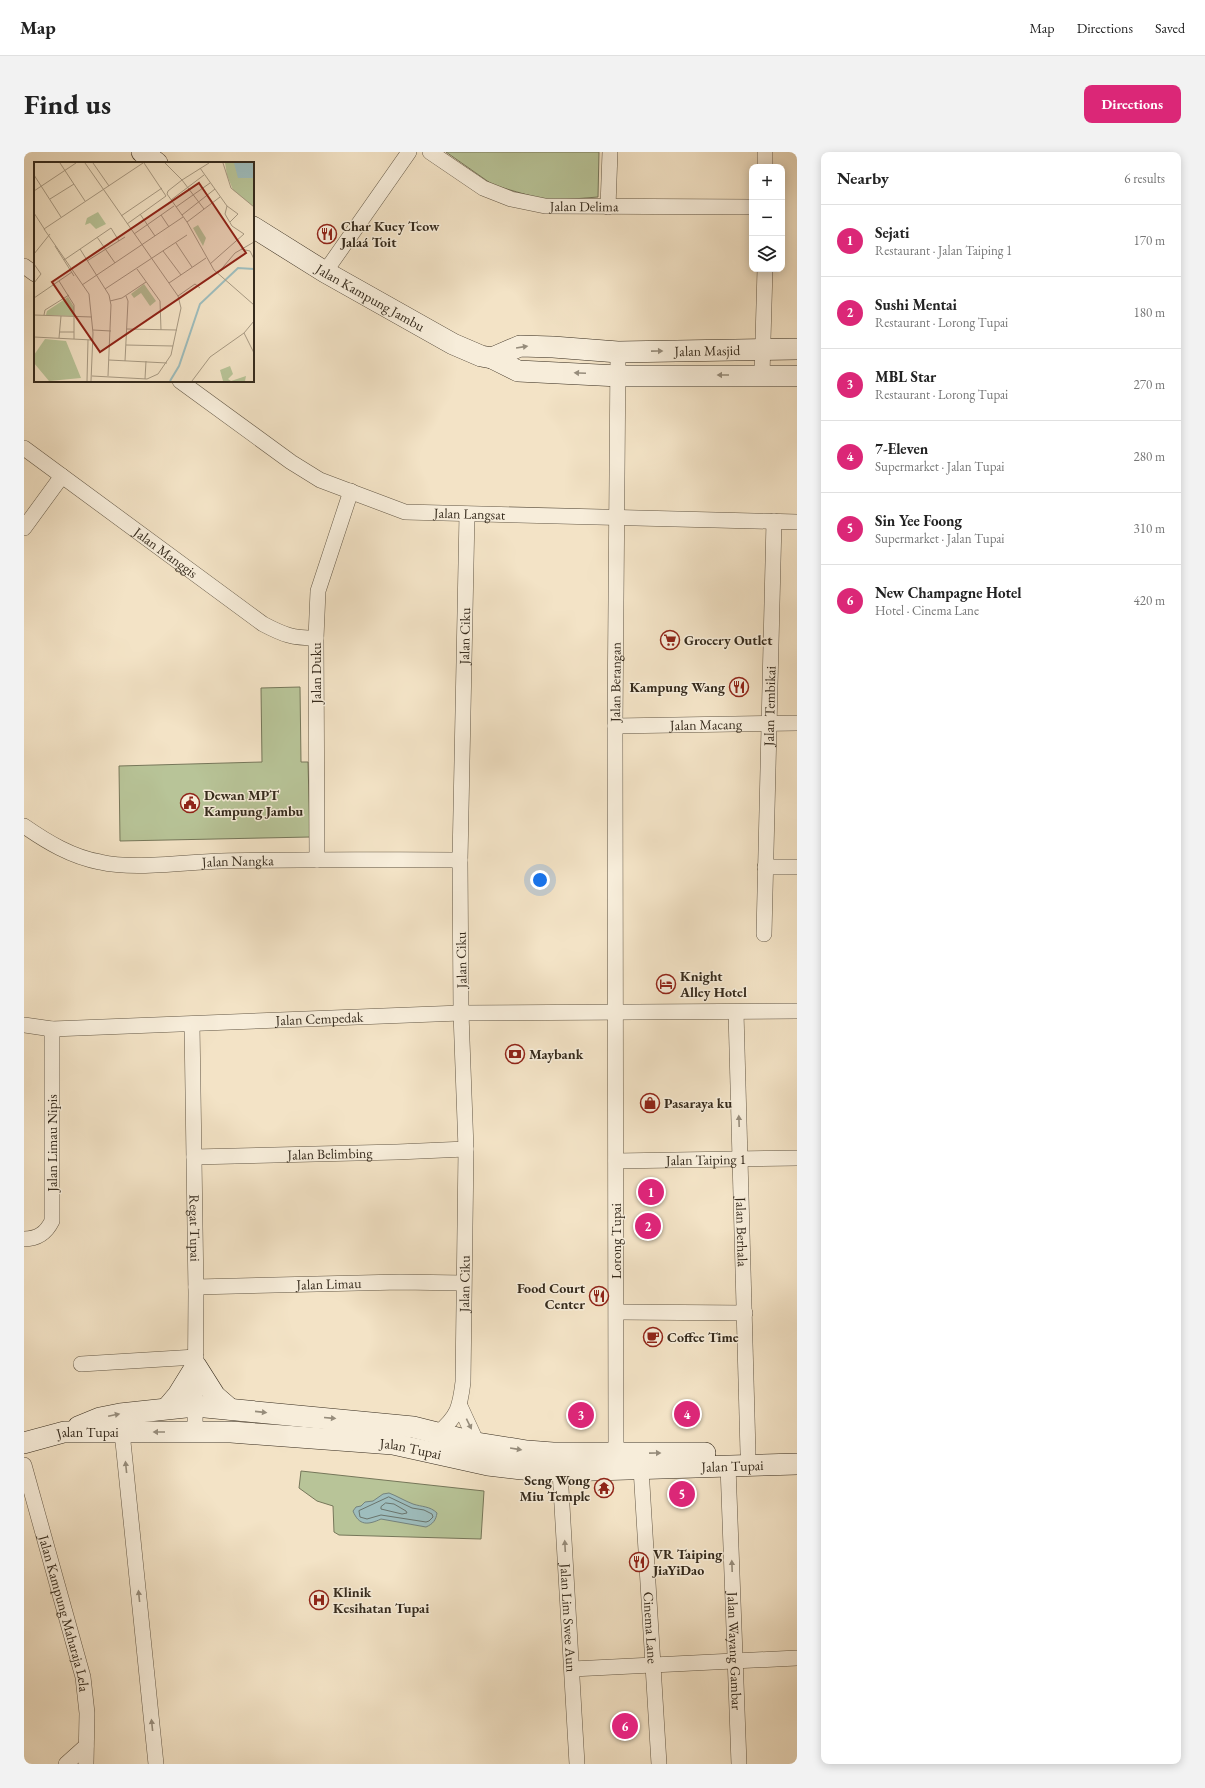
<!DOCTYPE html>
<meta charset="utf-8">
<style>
:root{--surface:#fff;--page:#f2f2f2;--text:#222;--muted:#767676;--line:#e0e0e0;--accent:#db2777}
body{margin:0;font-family:"EB Garamond",serif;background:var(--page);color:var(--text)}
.controls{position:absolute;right:12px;top:12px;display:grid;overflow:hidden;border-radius:8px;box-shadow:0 2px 10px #0003}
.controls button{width:36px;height:36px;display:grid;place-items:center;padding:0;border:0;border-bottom:1px solid var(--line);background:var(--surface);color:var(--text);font:20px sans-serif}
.you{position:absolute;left:516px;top:728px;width:14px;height:14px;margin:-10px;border:3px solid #fff;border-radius:50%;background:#1a73e8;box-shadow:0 0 0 6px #1a73e833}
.badge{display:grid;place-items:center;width:26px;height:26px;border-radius:50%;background:var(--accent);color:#fff;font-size:13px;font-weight:700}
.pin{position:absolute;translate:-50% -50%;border:2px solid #fff;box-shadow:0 1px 4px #0006}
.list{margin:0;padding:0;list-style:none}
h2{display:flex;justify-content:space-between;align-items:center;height:52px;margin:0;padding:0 16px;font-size:17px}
h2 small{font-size:13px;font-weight:400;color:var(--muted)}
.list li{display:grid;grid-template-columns:26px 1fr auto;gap:12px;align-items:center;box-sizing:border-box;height:72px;padding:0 16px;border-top:1px solid var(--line)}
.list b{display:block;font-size:15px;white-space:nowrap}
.list p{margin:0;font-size:13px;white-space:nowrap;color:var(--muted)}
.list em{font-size:13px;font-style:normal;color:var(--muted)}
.icon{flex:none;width:22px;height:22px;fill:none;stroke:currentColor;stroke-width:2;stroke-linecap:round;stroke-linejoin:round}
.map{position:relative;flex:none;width:773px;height:1612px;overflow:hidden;border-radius:8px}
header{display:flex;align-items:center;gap:24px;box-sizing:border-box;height:56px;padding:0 20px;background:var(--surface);border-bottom:1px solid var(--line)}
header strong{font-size:19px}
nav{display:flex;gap:22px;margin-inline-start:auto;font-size:14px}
.intro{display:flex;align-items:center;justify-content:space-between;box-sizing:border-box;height:96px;padding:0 24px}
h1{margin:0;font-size:28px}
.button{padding:10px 18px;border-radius:8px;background:var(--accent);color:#fff;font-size:14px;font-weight:700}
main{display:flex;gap:24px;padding:0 24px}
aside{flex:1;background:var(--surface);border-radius:8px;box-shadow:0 2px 10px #0003}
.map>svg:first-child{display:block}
.green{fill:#b8c498;stroke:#76775a}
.water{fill:#9ebdbd;stroke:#74827d}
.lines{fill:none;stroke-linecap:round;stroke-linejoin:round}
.shore{stroke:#6a746c;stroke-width:1}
.minor-casing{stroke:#645846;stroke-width:16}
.secondary-casing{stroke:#352a1c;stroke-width:22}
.minor{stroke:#f7edda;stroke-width:15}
.secondary{stroke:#f7edda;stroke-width:21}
.oneway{fill:#968c7b}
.labels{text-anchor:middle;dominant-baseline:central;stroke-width:3;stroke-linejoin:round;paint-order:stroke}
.street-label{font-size:14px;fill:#352a1c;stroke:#f7edda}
.poi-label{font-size:14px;font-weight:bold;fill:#352a1c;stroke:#f7edda;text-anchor:start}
.inset-river{fill:none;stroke:#9ebdbd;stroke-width:2}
.inset-road{fill:none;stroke:#a79982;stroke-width:1}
.view{fill:#8f2418;fill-opacity:0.15;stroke:#8f2418;stroke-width:2}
.inset-edge{fill:none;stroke:#352a1c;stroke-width:2}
</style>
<header>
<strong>Map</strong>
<nav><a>Map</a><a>Directions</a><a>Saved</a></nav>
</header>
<div class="intro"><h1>Find us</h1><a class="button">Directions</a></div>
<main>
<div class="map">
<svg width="773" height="1612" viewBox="0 0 773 1612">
<rect width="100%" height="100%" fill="#f3e3c6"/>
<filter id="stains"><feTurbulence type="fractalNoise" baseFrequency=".005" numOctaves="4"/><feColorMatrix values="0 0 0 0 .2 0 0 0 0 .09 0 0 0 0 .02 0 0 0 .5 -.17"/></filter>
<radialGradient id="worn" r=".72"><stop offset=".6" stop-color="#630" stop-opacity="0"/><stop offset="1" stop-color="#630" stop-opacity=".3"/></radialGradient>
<!-- green -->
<path class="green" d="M 422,0 L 575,0 L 574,45 L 524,49 L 469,33 Z
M 276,535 L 277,610 L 284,610 L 286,685 L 96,689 L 95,614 L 238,610 L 237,536 Z
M 277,1319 L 460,1339 L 457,1387 L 315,1383 L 310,1380 L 309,1354 L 293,1349 L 275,1336 Z"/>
<!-- water -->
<path class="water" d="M 365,1341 C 373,1344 381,1349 389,1352 C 398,1355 406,1354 413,1361 C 412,1368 409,1372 402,1375 L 357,1367 C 344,1373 335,1374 329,1359 L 332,1355 L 337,1354 L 341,1350 L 349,1349 L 359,1342 Z"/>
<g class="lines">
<!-- shore -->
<path class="shore" d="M 365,1345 L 388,1356 L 400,1358 L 408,1362 L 409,1365 L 405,1369 L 402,1370 L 357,1363 L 343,1367 L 336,1365 L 335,1359 Z
M 362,1351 L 370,1352 L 382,1359 L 383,1361 L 378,1362 L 357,1357 L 357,1355 Z"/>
<!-- minor casing -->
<g class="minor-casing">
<g id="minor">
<path id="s1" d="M 406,0 L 459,36 L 487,47 L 521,54 L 728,55"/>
<path d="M 741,15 L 741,0"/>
<path d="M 584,55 L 586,0"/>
<path d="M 0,114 L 11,122"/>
<path d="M 301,120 L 385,0"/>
<path d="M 738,223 L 741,117"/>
<path id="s2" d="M 156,229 L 267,310 L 296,328 L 381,360 L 773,370"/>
<path id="s3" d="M 0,296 L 239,472 C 260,483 268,486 292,486"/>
<path d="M 0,376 L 38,324"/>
<path id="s4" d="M 591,574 L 773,571"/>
<path id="s5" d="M 0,674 C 23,690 48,705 76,710 C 110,718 161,710 197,709 C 276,707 356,708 436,708"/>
<path d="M 293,708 L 292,486 L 294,439 L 327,339"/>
<path d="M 741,715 L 773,715"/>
<path id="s6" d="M 740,782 L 750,369"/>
<path id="s7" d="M 712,860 L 724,1301"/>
<path id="s8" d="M 168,872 L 172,1141 L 171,1279"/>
<path id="s9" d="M 0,873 L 28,877 L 437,861 L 773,859"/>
<path id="s10" d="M 170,1005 L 373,1000 L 442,997"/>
<path id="s11" d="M 592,1009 L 773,1006"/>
<path d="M 0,1087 C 14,1087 22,1081 28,1069 L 28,877"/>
<path id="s12" d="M 172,1135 L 376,1130 L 439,1131"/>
<path d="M 593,1160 L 721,1161"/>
<path d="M 57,1212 L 172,1205"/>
<path d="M 436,1254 L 453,1291"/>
<path d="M 98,1280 L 132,1612"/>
<path id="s13" d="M 414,1281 C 434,1264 436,1255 439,1230 L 442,997 L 437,861 L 436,708 L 443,362"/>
<path id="s14" d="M 592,1311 L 591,574 L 594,200"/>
<path id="s15" d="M 0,1313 L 59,1525 L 63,1561 L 62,1612"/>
<path id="s16" d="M 704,1314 L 715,1612"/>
<path id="s17" d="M 617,1316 L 635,1612"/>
<path id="s18" d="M 536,1319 L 553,1612"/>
<path d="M 548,1517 L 773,1506"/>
<path d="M 42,1612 L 62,1594"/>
</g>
</g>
<!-- secondary casing -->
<g class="secondary-casing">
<g id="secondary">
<path d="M 118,0 L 133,11"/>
<path id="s19" d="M 229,75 L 301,120 L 429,192 L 457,204 L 468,206 L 494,219 L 595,224 L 773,224"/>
<path id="s20" d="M 468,206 L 496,194 L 529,195 L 594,200 L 773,197"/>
<path d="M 143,1256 L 154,1243 L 172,1214 L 191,1244 L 206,1257"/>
<path d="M 54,1275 L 76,1266 L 96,1262 L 171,1254 L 389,1275 L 453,1291 L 503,1299 L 529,1301 L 681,1301"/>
<path id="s21" d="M 0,1291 L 40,1280 L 207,1280 L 369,1292 L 464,1313 L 498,1317 L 536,1319 L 773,1312"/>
</g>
</g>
<!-- minor -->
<use href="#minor" class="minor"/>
<!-- secondary -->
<use href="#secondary" class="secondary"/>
</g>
<!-- one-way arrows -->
<defs><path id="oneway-solid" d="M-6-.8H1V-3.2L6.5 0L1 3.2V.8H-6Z"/></defs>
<g class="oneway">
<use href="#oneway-solid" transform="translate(498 195) rotate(-9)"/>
<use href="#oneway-solid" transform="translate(633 199) rotate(-1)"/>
<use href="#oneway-solid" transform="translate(556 221) rotate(-177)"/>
<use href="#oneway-solid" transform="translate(699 223) rotate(180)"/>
<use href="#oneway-solid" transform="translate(715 969) rotate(-92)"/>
<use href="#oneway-solid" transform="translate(237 1260) rotate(6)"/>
<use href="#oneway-solid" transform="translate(90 1263) rotate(-12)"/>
<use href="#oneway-solid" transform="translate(306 1266) rotate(5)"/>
<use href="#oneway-solid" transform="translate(445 1272) rotate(64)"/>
<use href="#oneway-solid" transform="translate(135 1280) rotate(180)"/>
<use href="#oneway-solid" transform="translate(492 1297) rotate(9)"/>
<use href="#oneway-solid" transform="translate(631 1301) rotate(-1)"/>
<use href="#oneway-solid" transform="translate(102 1315) rotate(-96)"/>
<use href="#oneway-solid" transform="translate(541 1394) rotate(-93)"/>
<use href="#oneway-solid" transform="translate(708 1414) rotate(-92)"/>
<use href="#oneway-solid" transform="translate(115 1444) rotate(-96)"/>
<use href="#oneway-solid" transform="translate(128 1573) rotate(-96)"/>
</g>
<!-- icons -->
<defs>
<g id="restaurant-ring" transform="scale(1)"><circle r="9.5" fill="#f7edda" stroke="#8f2418" stroke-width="1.5"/><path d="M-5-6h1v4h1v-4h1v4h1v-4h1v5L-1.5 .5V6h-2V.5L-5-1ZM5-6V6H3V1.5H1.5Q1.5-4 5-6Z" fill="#8f2418"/></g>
<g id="supermarket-ring" transform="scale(1)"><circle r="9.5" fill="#f7edda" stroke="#8f2418" stroke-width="1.5"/><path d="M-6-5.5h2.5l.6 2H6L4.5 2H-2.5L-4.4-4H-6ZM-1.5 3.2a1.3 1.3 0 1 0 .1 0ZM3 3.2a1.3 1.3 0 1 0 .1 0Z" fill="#8f2418"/></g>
<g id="civic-ring" transform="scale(1)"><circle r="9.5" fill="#f7edda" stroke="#8f2418" stroke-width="1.5"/><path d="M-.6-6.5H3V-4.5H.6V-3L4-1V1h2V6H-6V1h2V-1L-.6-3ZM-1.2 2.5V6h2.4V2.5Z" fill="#8f2418"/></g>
<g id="hotel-ring" transform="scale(1)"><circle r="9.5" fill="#f7edda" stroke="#8f2418" stroke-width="1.5"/><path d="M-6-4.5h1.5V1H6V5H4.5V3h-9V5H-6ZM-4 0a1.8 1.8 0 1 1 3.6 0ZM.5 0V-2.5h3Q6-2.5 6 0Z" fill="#8f2418"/></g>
<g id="bank-ring" transform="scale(1)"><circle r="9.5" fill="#f7edda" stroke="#8f2418" stroke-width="1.5"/><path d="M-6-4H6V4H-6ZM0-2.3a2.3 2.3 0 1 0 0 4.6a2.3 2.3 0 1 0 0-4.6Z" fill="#8f2418"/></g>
<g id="shop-ring" transform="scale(1)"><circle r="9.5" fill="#f7edda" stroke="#8f2418" stroke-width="1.5"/><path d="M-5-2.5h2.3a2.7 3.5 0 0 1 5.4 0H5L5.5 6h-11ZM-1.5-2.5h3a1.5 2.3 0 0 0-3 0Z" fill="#8f2418"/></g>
<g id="cafe-ring" transform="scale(1)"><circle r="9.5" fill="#f7edda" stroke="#8f2418" stroke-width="1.5"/><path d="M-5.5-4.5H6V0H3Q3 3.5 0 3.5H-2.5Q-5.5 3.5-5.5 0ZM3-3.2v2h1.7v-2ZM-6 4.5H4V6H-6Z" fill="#8f2418"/></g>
<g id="temple-ring" transform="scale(1)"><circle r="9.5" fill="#f7edda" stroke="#8f2418" stroke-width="1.5"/><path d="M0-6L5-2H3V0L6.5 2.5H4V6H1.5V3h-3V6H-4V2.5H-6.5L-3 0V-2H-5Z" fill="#8f2418"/></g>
<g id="hospital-ring" transform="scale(1)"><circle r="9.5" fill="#f7edda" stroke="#8f2418" stroke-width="1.5"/><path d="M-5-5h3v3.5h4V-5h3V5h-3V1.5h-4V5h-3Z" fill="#8f2418"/></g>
</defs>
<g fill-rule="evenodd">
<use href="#restaurant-ring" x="303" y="82"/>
<use href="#supermarket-ring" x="646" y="488"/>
<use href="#restaurant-ring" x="715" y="535"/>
<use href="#civic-ring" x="166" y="651"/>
<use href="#hotel-ring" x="642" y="832"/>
<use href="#bank-ring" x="491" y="902"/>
<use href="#shop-ring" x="626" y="951"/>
<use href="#restaurant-ring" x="575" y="1144"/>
<use href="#cafe-ring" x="629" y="1185"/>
<use href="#temple-ring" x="580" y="1336"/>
<use href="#restaurant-ring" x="615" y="1410"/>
<use href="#hospital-ring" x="295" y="1448"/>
</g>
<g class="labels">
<!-- street labels -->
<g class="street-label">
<text stroke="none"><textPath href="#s1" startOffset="168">Jalan Delima</textPath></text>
<text stroke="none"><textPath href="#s19" startOffset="137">Jalan Kampung Jambu</textPath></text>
<text stroke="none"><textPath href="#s20" startOffset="218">Jalan Masjid</textPath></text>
<text stroke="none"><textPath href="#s2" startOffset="327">Jalan Langsat</textPath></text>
<text stroke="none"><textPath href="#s3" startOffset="176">Jalan Manggis</textPath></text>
<text stroke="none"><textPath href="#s13" startOffset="805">Jalan Ciku</textPath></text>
<text transform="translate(292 521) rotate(-90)">Jalan Duku</text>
<text stroke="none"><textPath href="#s14" startOffset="781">Jalan Berangan</textPath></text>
<text stroke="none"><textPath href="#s6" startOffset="228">Jalan Tembikai</textPath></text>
<text stroke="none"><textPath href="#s4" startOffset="91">Jalan Macang</textPath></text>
<text stroke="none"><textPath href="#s5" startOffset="223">Jalan Nangka</textPath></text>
<text transform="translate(437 808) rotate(-91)">Jalan Ciku</text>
<text stroke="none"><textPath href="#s9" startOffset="296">Jalan Cempedak</textPath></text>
<text transform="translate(28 991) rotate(-90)">Jalan Limau Nipis</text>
<text stroke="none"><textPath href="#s10" startOffset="136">Jalan Belimbing</textPath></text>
<text stroke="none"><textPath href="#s11" startOffset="90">Jalan Taiping 1</textPath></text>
<text stroke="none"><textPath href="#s8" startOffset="204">Regat Tupai</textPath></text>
<text stroke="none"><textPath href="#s7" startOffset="220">Jalan Berhala</textPath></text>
<text transform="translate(592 1089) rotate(-90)">Lorong Tupai</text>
<text stroke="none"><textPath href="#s12" startOffset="133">Jalan Limau</textPath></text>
<text stroke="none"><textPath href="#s13" startOffset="157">Jalan Ciku</textPath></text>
<text stroke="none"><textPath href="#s21" startOffset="65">Jalan Tupai</textPath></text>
<text stroke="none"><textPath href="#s21" startOffset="389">Jalan Tupai</textPath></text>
<text stroke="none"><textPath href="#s21" startOffset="713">Jalan Tupai</textPath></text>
<text stroke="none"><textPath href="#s15" startOffset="154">Jalan Kampung Maharaja Lela</textPath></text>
<text stroke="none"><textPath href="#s18" startOffset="147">Jalan Lim Swee Aun</textPath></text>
<text stroke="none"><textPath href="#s17" startOffset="160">Cinema Lane</textPath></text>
<text stroke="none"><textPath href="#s16" startOffset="185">Jalan Wayang Gambar</textPath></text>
</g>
<!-- poi labels -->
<g class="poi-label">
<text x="317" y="74">Char Kuey Teow<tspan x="317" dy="16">Jalaá Toit</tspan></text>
<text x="660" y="488">Grocery Outlet</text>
<text x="701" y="535" text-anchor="end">Kampung Wang</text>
<text x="180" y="643">Dewan MPT<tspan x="180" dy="16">Kampung Jambu</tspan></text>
<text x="656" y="824">Knight<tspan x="656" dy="16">Alley Hotel</tspan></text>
<text x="505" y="902">Maybank</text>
<text x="640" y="951">Pasaraya ku</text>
<text x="561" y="1136" text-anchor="end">Food Court<tspan x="561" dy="16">Center</tspan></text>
<text x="643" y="1185">Coffee Time</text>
<text x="566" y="1328" text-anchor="end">Seng Wong<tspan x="566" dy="16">Miu Temple</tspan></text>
<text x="629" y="1402">VR Taiping<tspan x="629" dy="16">JiaYiDao</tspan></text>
<text x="309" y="1440">Klinik<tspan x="309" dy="16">Kesihatan Tupai</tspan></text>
</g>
</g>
<!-- overview -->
<g transform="translate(10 10)">
<rect width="220" height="220" fill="#f3e3c6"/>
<path d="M 191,1 L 220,1 L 220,45 L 199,28 L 193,13 ZM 64,50 L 72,62 L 62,67 L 56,61 L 51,63 L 53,56 ZM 164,63 L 172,76 L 169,84 L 159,66 ZM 110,122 L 122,139 L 116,144 L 107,131 L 100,136 L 97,132 ZM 34,135 L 40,145 L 40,154 L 12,153 L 13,149 ZM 11,177 L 32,179 L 47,216 L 15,219 L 0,201 L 0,193 ZM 196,204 L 199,212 L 194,217 L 197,219 L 212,214 L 211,219 L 189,219 L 186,208 Z" fill="#b8c498"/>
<path d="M 200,1 L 220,1 L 220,16 L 204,16 Z" fill="#9ebdbd"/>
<path class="inset-river" d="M 136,219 L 145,204 L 166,142 L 204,106 L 220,107"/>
<path class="inset-road" d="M 26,1 L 51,39M 51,1 L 144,134 L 147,146 L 137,193 L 124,212 L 113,217 L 58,214M 59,1 L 75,24M 110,1 L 132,34M 131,1 L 148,18 L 134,29M 189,1 L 197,26 L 220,45M 166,6 L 193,44 L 204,52 L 196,60M 0,13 L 27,55M 0,29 L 42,1M 134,29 L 133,32 L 153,60 L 180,108 L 220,143M 16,37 L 40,22M 137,38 L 170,13M 142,45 L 176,21M 170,47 L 148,18 L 175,1M 0,51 L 11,68M 106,52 L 121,74M 127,53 L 135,65M 148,53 L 181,27M 87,54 L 128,26M 153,60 L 186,35M 93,62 L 132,34M 10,67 L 109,1M 10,67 L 55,132 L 59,171 L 57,219M 100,72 L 140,44M 63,75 L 81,101M 142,81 L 158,105M 21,84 L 40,114M 46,87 L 75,133 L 77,143 L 74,214M 207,87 L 216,89 L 220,97M 129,89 L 147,113M 0,92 L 16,72M 30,98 L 77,66 L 85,79M 53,99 L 91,75M 0,102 L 7,112 L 0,121M 176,102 L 210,72 L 198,64 L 191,52 L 193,44M 103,107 L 126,139 L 127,168M 184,111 L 201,91 L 220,80M 25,119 L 40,143 L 40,177M 135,121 L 172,96M 48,123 L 149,55M 71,127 L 153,73M 144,134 L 161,122 L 166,126M 0,136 L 38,110M 76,139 L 88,136 L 112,120M 0,153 L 58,155M 10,153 L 11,148 L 35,133M 93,167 L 143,168M 59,168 L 77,169M 26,170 L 40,170M 210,171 L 220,191M 0,175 L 58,178M 25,176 L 27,154M 92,183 L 139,184M 75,198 L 133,201M 91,199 L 94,139 L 92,134M 111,217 L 112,199M 53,219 L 54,178M 158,219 L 176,195 L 210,171 L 220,159"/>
<path class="view" d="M 165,21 L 212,91 L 66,190 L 18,120 Z"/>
<rect width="220" height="220" class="inset-edge"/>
</g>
<rect width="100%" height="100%" filter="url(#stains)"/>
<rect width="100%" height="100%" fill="url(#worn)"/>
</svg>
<div class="controls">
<button>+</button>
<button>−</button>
<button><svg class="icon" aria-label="layers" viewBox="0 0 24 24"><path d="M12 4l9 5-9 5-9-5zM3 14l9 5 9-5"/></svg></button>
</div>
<div class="you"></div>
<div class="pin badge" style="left:627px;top:1040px">1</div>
<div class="pin badge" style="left:624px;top:1074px">2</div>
<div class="pin badge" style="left:557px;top:1263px">3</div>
<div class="pin badge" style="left:663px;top:1262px">4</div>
<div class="pin badge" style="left:658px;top:1342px">5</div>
<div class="pin badge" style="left:601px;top:1574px">6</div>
</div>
<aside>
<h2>Nearby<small>6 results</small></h2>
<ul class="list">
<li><span class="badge">1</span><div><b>Sejati</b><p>Restaurant · Jalan Taiping 1</p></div><em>170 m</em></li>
<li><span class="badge">2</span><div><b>Sushi Mentai</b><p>Restaurant · Lorong Tupai</p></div><em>180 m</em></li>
<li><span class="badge">3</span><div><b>MBL Star</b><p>Restaurant · Lorong Tupai</p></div><em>270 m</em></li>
<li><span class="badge">4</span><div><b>7-Eleven</b><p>Supermarket · Jalan Tupai</p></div><em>280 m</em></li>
<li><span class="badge">5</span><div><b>Sin Yee Foong</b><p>Supermarket · Jalan Tupai</p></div><em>310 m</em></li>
<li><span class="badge">6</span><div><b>New Champagne Hotel</b><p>Hotel · Cinema Lane</p></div><em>420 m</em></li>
</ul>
</aside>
</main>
